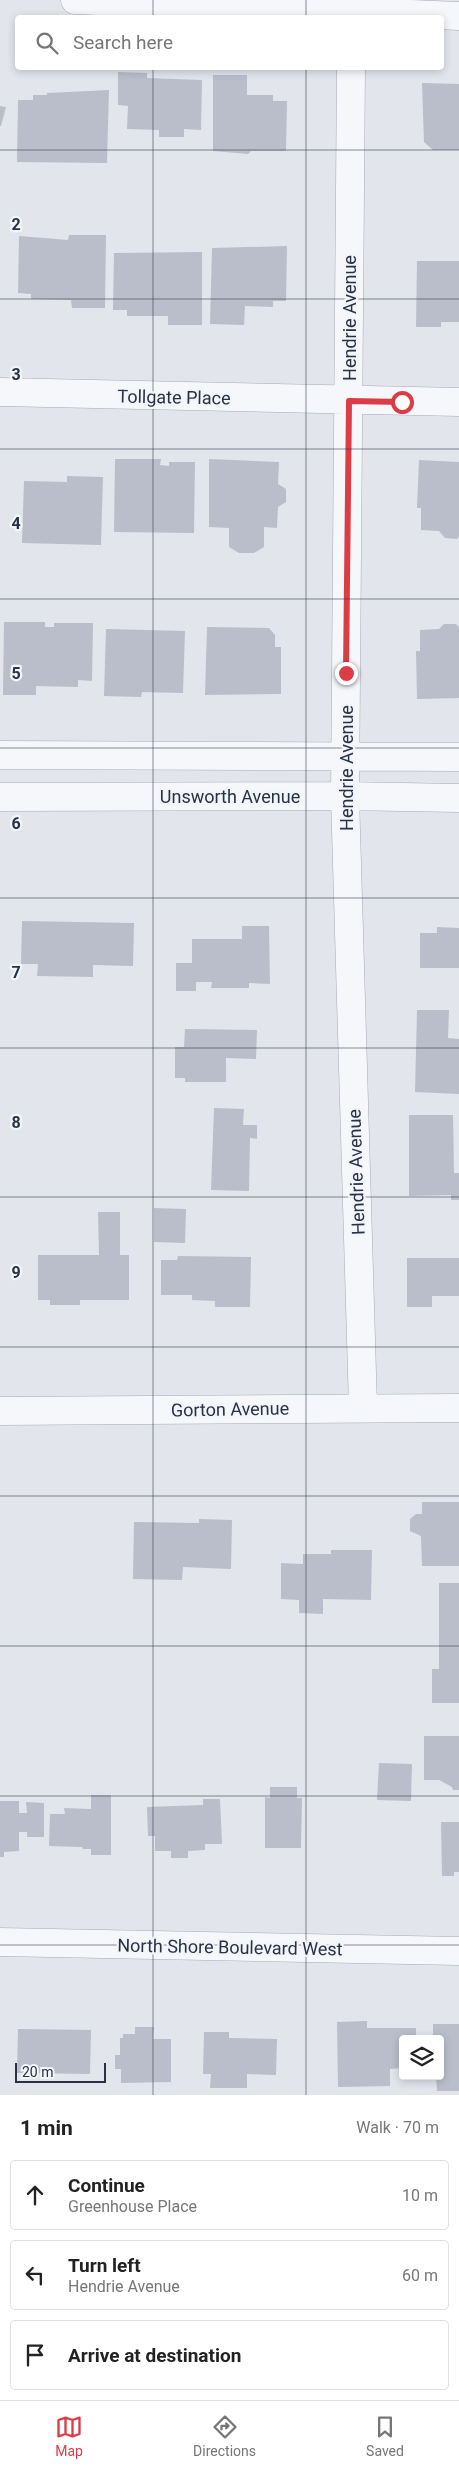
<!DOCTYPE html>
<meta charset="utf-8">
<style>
:root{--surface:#fff;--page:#f6f6f6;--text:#222;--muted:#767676;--line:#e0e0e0;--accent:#db3d47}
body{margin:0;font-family:Roboto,sans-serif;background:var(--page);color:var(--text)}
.controls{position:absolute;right:15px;bottom:15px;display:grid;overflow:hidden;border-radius:5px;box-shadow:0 2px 8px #0003}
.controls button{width:45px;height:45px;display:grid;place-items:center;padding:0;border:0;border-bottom:1px solid var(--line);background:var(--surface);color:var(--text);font:25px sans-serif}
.scale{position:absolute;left:15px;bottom:12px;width:91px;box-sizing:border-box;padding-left:5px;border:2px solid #283146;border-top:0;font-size:14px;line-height:18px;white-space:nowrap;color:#283146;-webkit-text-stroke:4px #f2f5f9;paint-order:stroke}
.stop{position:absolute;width:15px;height:15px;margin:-11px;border:4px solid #db3d47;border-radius:50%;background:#fff}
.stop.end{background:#db3d47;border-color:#fff;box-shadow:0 1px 5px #0008}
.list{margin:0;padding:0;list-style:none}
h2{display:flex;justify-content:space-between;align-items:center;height:65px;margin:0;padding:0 20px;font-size:21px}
h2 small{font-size:16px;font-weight:400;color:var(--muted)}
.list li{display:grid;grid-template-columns:32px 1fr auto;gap:15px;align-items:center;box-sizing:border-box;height:70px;margin:0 10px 10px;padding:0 10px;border:1px solid var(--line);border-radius:5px}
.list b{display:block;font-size:19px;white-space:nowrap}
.list p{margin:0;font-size:16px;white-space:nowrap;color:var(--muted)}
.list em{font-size:16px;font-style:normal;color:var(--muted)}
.icon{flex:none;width:28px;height:28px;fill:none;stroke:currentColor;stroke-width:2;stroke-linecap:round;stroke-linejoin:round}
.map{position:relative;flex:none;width:459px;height:2095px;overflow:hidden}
.search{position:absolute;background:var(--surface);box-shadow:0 2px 8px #0003;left:15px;right:15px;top:15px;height:55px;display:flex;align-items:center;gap:12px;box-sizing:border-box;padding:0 18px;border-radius:5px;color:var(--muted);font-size:19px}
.sheet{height:305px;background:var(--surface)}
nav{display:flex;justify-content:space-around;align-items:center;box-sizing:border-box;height:70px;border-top:1px solid var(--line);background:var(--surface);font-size:14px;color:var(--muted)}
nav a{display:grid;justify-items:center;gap:2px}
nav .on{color:var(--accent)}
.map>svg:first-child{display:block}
.building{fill:#b9beca}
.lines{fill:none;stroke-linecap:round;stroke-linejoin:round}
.minor-casing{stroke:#a6abb7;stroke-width:29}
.minor{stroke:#f6f7fa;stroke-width:28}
.route{stroke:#db3d47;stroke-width:6}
.grid{fill:none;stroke:#283146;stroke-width:1;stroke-opacity:0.55}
.labels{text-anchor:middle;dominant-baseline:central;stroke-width:4.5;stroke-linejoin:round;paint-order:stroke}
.street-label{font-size:18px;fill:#283146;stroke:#f2f5f9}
.grid-label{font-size:16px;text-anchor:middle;font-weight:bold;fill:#283146;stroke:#f2f5f9;stroke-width:4.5;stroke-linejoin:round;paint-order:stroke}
</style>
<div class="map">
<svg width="459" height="2095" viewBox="0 0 459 2095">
<rect width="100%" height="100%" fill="#e2e5ec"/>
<!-- building -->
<path class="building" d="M 118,72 L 147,73 L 147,78 L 202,80 L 201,130 L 184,129 L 184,137 L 159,137 L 159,130 L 127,129 L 128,106 L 118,105 Z
M 213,75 L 247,75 L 247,95 L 273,95 L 273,101 L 287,101 L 286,151 L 251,151 L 248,154 L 213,151 Z
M 422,83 L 459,84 L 459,150 L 433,150 L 424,142 Z
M 109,90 L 107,163 L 17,162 L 18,100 L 33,100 L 33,95 L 47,95 L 47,93 Z
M 0,106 L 6,107 L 1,126 L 0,126 Z
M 69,235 L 106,235 L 105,308 L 72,308 L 71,300 L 31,299 L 31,294 L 18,293 L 19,236 L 68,240 Z
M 287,246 L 286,301 L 273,301 L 273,307 L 245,306 L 244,325 L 210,324 L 212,248 Z
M 202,252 L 202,325 L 168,325 L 168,316 L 127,316 L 127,310 L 113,310 L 114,253 Z
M 417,261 L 459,261 L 459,322 L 441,322 L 441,327 L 416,327 Z
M 115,459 L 161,459 L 160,465 L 169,466 L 169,462 L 195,462 L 194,533 L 114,532 Z
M 209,459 L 279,462 L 278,484 L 286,489 L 286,502 L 278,507 L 277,528 L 264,527 L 264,547 L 254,553 L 239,553 L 229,547 L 229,528 L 209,527 Z
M 419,460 L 459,462 L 459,536 L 457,539 L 445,538 L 439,531 L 421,530 L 421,508 L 417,508 Z
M 67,476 L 103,477 L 101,545 L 22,543 L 24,481 L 67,482 Z
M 4,622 L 45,622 L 45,627 L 54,627 L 54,623 L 93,623 L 92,681 L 78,680 L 78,687 L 36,686 L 36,695 L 3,695 Z
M 444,624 L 456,624 L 459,627 L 459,698 L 417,699 L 416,651 L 420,651 L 420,630 L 439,629 Z
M 207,627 L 269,628 L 275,635 L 275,647 L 281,647 L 281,694 L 205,695 Z
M 106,629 L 185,631 L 183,693 L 142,692 L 141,697 L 104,696 Z
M 22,921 L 134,923 L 133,966 L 93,965 L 93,977 L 37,976 L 38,964 L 21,964 Z
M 242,926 L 269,926 L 270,984 L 249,983 L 249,988 L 211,988 L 212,982 L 196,982 L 196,991 L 176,991 L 176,963 L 192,963 L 192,939 L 242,939 Z
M 437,927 L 459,928 L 459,968 L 420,968 L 420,933 L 437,933 Z
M 417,1010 L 449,1010 L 448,1038 L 459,1039 L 459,1094 L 415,1092 Z
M 185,1029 L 257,1030 L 256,1059 L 226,1058 L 226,1082 L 185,1082 L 185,1078 L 175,1078 L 175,1047 L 184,1047 Z
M 214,1108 L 244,1109 L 243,1125 L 257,1125 L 257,1139 L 250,1138 L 249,1191 L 211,1190 Z
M 409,1115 L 453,1115 L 454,1173 L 459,1173 L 459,1200 L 451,1200 L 451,1195 L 409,1196 Z
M 154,1208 L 186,1209 L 185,1243 L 154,1242 Z
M 98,1212 L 120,1212 L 120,1255 L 129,1255 L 129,1300 L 80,1300 L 80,1305 L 50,1305 L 50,1300 L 38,1300 L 38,1255 L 99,1255 Z
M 178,1256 L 251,1257 L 250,1307 L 215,1307 L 215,1301 L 192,1300 L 192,1295 L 161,1295 L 161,1260 L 177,1260 Z
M 407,1258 L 459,1258 L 459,1296 L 432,1296 L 432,1307 L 407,1307 Z
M 422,1502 L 459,1502 L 459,1566 L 422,1566 L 421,1536 L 410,1531 L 410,1519 L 416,1514 L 422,1514 Z
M 199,1519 L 232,1520 L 231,1569 L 183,1567 L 182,1580 L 133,1579 L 134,1522 L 199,1523 Z
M 331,1550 L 372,1550 L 371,1600 L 323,1599 L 323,1614 L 299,1613 L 299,1600 L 281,1599 L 281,1563 L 303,1564 L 303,1554 L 331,1554 Z
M 439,1583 L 459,1583 L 459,1703 L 432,1703 L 432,1669 L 439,1669 Z
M 424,1736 L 459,1736 L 459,1790 L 453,1790 L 452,1787 L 439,1780 L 424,1780 Z
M 379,1763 L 412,1764 L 411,1801 L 377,1800 Z
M 270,1787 L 297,1787 L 297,1798 L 302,1798 L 301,1848 L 265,1848 L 265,1797 L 270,1798 Z
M 91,1795 L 111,1795 L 111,1855 L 91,1855 L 91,1849 L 83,1849 L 82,1847 L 49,1846 L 50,1814 L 65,1814 L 64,1808 L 91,1809 Z
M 203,1799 L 220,1799 L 222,1844 L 205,1844 L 205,1850 L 188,1851 L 188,1858 L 171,1858 L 171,1851 L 155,1851 L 155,1836 L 148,1836 L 147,1807 L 203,1805 Z
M 0,1801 L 19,1801 L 19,1813 L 27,1813 L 26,1802 L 44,1803 L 44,1837 L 27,1837 L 27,1832 L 19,1832 L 19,1851 L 4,1852 L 4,1857 L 0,1857 Z
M 441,1822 L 459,1822 L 459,1872 L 454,1872 L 454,1876 L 442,1876 Z
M 367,2021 L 367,2028 L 416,2028 L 416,2039 L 403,2039 L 403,2068 L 390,2069 L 390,2086 L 338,2087 L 337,2022 Z
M 433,2024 L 459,2024 L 459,2091 L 437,2091 L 436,2076 L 440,2076 L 440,2039 L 433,2039 Z
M 135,2027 L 154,2027 L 153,2039 L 171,2039 L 171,2082 L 121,2083 L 121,2069 L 115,2069 L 115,2055 L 120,2055 L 120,2038 L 123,2038 L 123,2034 L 135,2034 Z
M 18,2029 L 91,2030 L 90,2074 L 17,2073 Z
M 204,2032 L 229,2032 L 229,2038 L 277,2039 L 276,2075 L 247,2074 L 247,2088 L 210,2088 L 211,2074 L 203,2074 Z"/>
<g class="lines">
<!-- minor casing -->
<g class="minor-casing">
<path id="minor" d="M 75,0 L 459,16
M 351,68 L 345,796 L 363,1407
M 0,392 L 459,402
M 0,755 L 459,757
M 0,797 L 345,796 L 459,798
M 0,1411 L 459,1408
M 0,1942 L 459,1951"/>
</g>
<!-- minor -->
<use href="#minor" class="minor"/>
</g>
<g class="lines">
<!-- route -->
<path class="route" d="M 346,673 L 349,401 L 402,402"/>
</g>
<!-- grid -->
<path class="grid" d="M 153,0 L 153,18M 306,0 L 306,18M 153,68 L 153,2095M 306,68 L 306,2095M 0,150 L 459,150M 0,299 L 459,299M 0,449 L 459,449M 0,599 L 459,599M 0,748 L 459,748M 0,898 L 459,898M 0,1048 L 459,1048M 0,1197 L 459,1197M 0,1347 L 459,1347M 0,1496 L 459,1496M 0,1646 L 459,1646M 0,1796 L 459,1796M 0,1945 L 459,1945"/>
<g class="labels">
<!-- street labels -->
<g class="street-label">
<text transform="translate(349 318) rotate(-90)">Hendrie Avenue</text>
<text transform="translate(174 397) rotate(1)">Tollgate Place</text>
<text transform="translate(346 768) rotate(-90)">Hendrie Avenue</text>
<text x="230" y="796">Unsworth Avenue</text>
<text transform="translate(356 1172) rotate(-92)">Hendrie Avenue</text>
<text transform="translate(230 1409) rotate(-1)">Gorton Avenue</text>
<text transform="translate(230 1947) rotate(1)">North Shore Boulevard West</text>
</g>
</g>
<g class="grid-label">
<text x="16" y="230">2</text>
<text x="16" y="380">3</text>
<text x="16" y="529">4</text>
<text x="16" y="679">5</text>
<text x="16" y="829">6</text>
<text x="16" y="978">7</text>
<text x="16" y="1128">8</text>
<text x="16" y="1278">9</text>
</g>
</svg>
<div class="controls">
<button><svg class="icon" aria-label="layers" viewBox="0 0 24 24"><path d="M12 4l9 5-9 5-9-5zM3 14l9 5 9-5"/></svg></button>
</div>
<div class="scale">20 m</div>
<div class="stop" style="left:402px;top:402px"></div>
<div class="stop end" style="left:346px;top:673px"></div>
<div class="search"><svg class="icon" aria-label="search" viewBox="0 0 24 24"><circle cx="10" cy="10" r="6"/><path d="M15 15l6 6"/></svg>Search here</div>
</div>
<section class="sheet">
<h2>1 min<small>Walk · 70 m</small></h2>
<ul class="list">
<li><svg class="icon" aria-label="ahead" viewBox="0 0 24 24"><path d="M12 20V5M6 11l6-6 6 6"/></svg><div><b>Continue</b><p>Greenhouse Place</p></div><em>10 m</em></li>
<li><svg class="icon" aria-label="left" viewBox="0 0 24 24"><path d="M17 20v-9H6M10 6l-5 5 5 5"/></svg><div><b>Turn left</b><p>Hendrie Avenue</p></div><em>60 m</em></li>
<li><svg class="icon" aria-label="arrive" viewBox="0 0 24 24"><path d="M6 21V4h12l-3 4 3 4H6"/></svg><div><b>Arrive at destination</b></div></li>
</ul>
</section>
<nav>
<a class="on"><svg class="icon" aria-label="map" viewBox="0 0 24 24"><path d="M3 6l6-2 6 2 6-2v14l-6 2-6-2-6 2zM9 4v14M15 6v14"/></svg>Map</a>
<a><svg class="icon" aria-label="directions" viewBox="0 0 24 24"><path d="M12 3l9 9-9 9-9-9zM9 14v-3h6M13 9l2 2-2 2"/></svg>Directions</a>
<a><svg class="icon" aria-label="saved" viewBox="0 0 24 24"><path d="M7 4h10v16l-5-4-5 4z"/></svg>Saved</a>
</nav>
